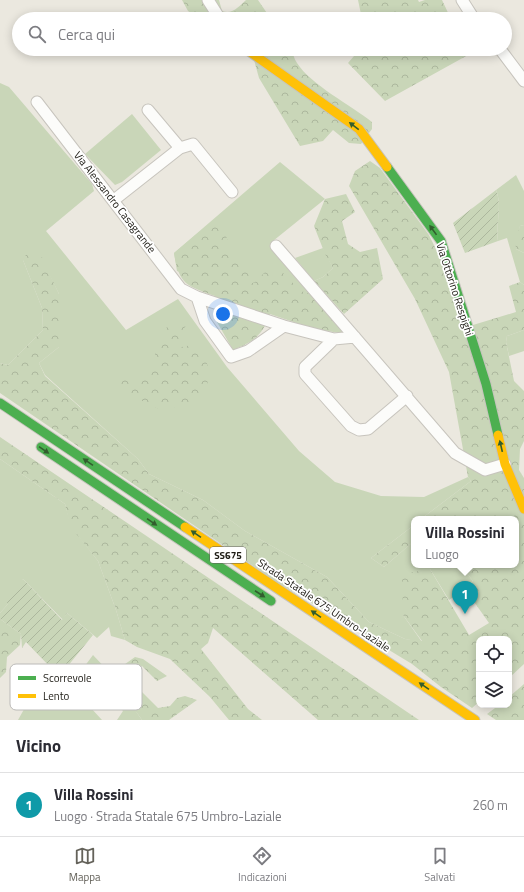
<!DOCTYPE html>
<html lang="it">
<meta charset="utf-8">
<style>
:root{--surface:#fff;--page:#f7f7f7;--text:#2b2b33;--muted:#7c7c81;--line:#e1e1e2;--accent:#64625a}
body{margin:0;font-family:"Titillium Web",sans-serif;background:var(--page);color:var(--text)}
.controls{position:absolute;right:12px;bottom:12px;display:grid;overflow:hidden;border-radius:8px;box-shadow:0 2px 10px #0003}
.controls button{width:36px;height:36px;display:grid;place-items:center;padding:0;border:0;border-bottom:1px solid var(--line);background:var(--surface);color:var(--text);font:20px sans-serif}
.you{position:absolute;left:223px;top:314px;width:14px;height:14px;margin:-10px;border:3px solid #fff;border-radius:50%;background:#1a73e8;box-shadow:0 0 0 6px #1a73e833}
.badge{display:grid;place-items:center;width:26px;height:26px;border-radius:50%;background:var(--accent);color:#fff;font-size:13px;font-weight:700}
.pin{position:absolute;translate:-50% -33px;filter:drop-shadow(0 1px 2px #0008)}
.pin::after{content:'';position:absolute;top:21px;width:14px;height:12px;background:inherit;clip-path:polygon(0 0,100% 0,50% 100%)}
.popup{position:absolute;left:411px;top:516px;width:108px;height:52px;box-sizing:border-box;display:grid;place-content:center;border-radius:8px;background:var(--surface);filter:drop-shadow(0 1px 3px #0005);font-size:13px;white-space:nowrap;color:var(--muted)}
.popup b{font-size:15px;color:var(--text)}
.popup::after{content:'';position:absolute;left:50%;top:100%;margin-left:-8px;border:8px solid transparent;border-top-color:var(--surface)}
.list{margin:0;padding:0;list-style:none}
h2{display:flex;justify-content:space-between;align-items:center;height:52px;margin:0;padding:0 16px;font-size:17px}
h2 small{font-size:13px;font-weight:400;color:var(--muted)}
.list li{display:grid;grid-template-columns:26px 1fr auto;gap:12px;align-items:center;box-sizing:border-box;height:64px;padding:0 16px;border-top:1px solid var(--line)}
.list b{display:block;font-size:15px;white-space:nowrap}
.list p{margin:0;font-size:13px;white-space:nowrap;color:var(--muted)}
.list em{font-size:13px;font-style:normal;color:var(--muted)}
.icon{flex:none;width:22px;height:22px;fill:none;stroke:currentColor;stroke-width:2;stroke-linecap:round;stroke-linejoin:round}
.map{position:relative;flex:none;width:524px;height:720px;overflow:hidden}
.search{position:absolute;background:var(--surface);box-shadow:0 2px 10px #0003;left:12px;right:12px;top:12px;height:44px;display:flex;align-items:center;gap:10px;box-sizing:border-box;padding:0 14px;border-radius:22px;color:var(--muted);font-size:15px}
.sheet{height:116px;background:var(--surface)}
nav{display:flex;justify-content:space-around;align-items:center;box-sizing:border-box;height:56px;border-top:1px solid var(--line);background:var(--surface);font-size:11px;color:var(--muted)}
nav a{display:grid;justify-items:center;gap:2px}
nav .on{color:var(--accent)}
.map>svg:first-child{display:block}
.grass{fill:#c9d6b8}
.forest{fill:url(#forest-crowns)}
.garden{fill:url(#garden-furrows)}
.lines{fill:none;stroke-linecap:round;stroke-linejoin:round}
.street-casing{stroke:#c7c4bd;stroke-width:13}
.fast-casing{stroke:#c7c4bd;stroke-width:11}
.slow-casing{stroke:#c7c4bd;stroke-width:11}
.street{stroke:#fcfcfa;stroke-width:11}
.fast{stroke:#4caf50;stroke-width:9}
.slow{stroke:#ffc107;stroke-width:9}
.oneway{fill:#325d2e}
.labels{text-anchor:middle;dominant-baseline:central;stroke-width:3.5;stroke-linejoin:round;paint-order:stroke}
.shield{fill:#fff;stroke:#605f5a;stroke-width:1}
.shield-label{font-size:10px;font-weight:bold;fill:#1c1a13}
.street-label{font-size:11px;fill:#1c1a13;stroke:#fff}
.key{fill:#fff;stroke:#bbbab8;stroke-width:1}
.key-label{font-size:11px;fill:#1c1a13}
</style>
<div class="map">
<svg width="524" height="720" viewBox="0 0 524 720">
<defs>
<pattern id="forest-crowns" width="20" height="18" patternUnits="userSpaceOnUse"><rect width="20" height="18" fill="#c9d6b8"/><path d="M2 6a3 3 0 1 1 6 0M12 15a3 3 0 1 1 6 0" fill="none" stroke="#acb79d"/></pattern>
<pattern id="garden-furrows" width="10" height="10" patternUnits="userSpaceOnUse"><rect width="10" height="10" fill="#c9d6b8"/><path d="M-1 1l2-2M0 10L10 0M9 11l2-2" fill="none" stroke="#acb79d"/></pattern>
</defs>
<rect width="100%" height="100%" fill="#ebe8df"/>
<!-- grass -->
<path class="grass" d="M 0,83 L 9,87 L 92,184 L 94,191 L 46,231 L 126,330 L 178,299 L 227,367 L 299,451 L 335,482 L 381,496 L 424,497 L 468,477 L 471,481 L 421,519 L 414,519 L 414,525 L 371,558 L 384,567 L 414,541 L 414,565 L 460,565 L 473,581 L 465,589 L 449,600 L 430,569 L 403,615 L 422,642 L 405,639 L 369,622 L 327,577 L 245,531 L 203,500 L 149,474 L 138,459 L 45,375 L 39,363 L 59,347 L 59,294 L 50,276 L 23,260 L 42,308 L 43,330 L 8,365 L 0,363 Z
M 132,114 L 161,150 L 122,182 L 115,185 L 85,154 Z
M 280,162 L 325,199 L 273,241 L 273,249 L 344,330 L 177,271 L 174,253 Z
M 516,175 L 524,191 L 524,225 L 520,226 L 516,249 L 524,253 L 524,285 L 520,282 L 507,238 L 498,241 C 495,224 503,207 496,190 Z
M 323,248 L 333,268 L 323,277 L 314,281 L 295,258 Z
M 524,330 L 524,351 L 509,356 L 506,342 L 507,336 Z
M 0,459 L 65,504 L 71,526 L 98,561 L 116,610 L 125,640 L 111,636 L 109,627 L 97,638 L 67,613 L 63,620 L 23,579 L 8,604 L 0,613 Z
M 93,655 L 111,674 L 113,684 L 128,700 L 142,720 L 117,720 L 123,711 L 84,667 Z
M 67,682 L 102,720 L 18,720 L 32,695 L 41,703 L 54,695 Z"/>
<!-- forest -->
<path class="forest" d="M 182,0 L 219,0 L 222,11 C 233,15 239,6 246,0 L 258,0 L 271,19 L 200,19 L 188,11 Z
M 358,0 L 418,0 L 419,2 L 425,0 L 442,0 L 451,19 L 362,19 Z
M 251,49 L 291,49 C 293,53 294,59 297,63 C 311,85 351,105 372,122 L 372,129 L 361,144 L 349,143 L 333,130 L 323,141 L 300,146 L 259,78 Z
M 360,49 L 465,49 L 468,55 L 385,101 L 348,63 Z
M 370,161 L 380,168 L 429,235 L 473,325 L 516,312 L 509,286 L 520,282 L 524,285 L 524,330 L 507,336 L 506,342 L 514,381 L 524,391 L 524,441 L 520,449 L 519,470 L 524,478 L 524,664 L 509,678 L 509,639 L 479,639 L 479,702 L 472,708 L 441,687 L 412,664 L 277,582 L 0,393 L 0,363 L 8,365 L 43,330 L 42,308 L 23,260 L 28,251 L 40,253 L 59,294 L 61,324 L 59,347 L 39,363 L 45,376 L 138,459 L 149,474 L 203,500 L 245,531 L 327,577 L 369,622 L 405,639 L 422,641 L 403,615 L 402,574 L 430,569 L 469,635 L 489,623 L 465,589 L 473,581 L 460,565 L 516,565 L 516,519 L 421,519 L 471,481 L 468,477 L 449,372 L 415,299 L 349,186 L 355,171 Z
M 346,194 L 355,212 L 342,221 L 348,244 L 360,252 L 377,248 L 383,279 L 344,314 L 314,281 L 323,277 L 333,268 L 325,254 L 314,226 L 325,199 Z
M 216,225 L 224,231 L 232,252 L 242,260 L 250,276 L 250,284 L 255,282 L 267,270 L 282,272 L 301,291 L 313,295 L 344,330 L 340,333 L 314,329 L 270,314 C 263,335 253,342 233,350 L 217,322 L 215,296 C 187,286 179,285 174,253 L 199,232 Z
M 524,225 L 524,253 L 516,249 L 515,240 L 520,226 Z
M 179,321 L 186,326 L 180,333 L 182,347 L 195,344 C 211,366 213,372 202,398 L 163,411 L 120,390 L 116,378 L 125,373 L 134,377 L 155,370 L 155,345 L 169,324 Z
M 0,437 L 419,720 L 318,720 L 213,628 L 208,643 L 201,649 L 248,709 L 262,720 L 229,720 L 210,697 L 170,659 L 137,647 L 125,640 L 116,610 L 98,561 L 70,526 L 65,504 L 0,459 Z
M 414,525 L 414,541 L 384,567 L 371,558 Z
M 0,619 L 21,634 L 20,645 L 7,657 L 6,672 L 0,678 Z
M 135,657 L 143,659 L 167,676 L 157,681 L 142,666 L 129,679 L 158,708 L 170,706 L 177,698 L 185,696 L 197,700 L 169,720 L 142,720 C 133,705 114,692 111,674 Z
M 524,684 L 524,720 L 496,720 L 487,714 L 499,705 L 509,705 L 509,697 Z"/>
<!-- garden -->
<path class="garden" d="M 496,190 C 503,207 495,224 498,241 L 465,253 L 453,223 Z
M 23,579 L 62,620 L 67,613 L 93,635 L 50,688 L 44,684 L 53,670 L 26,642 L 22,648 L 21,634 L 0,619 L 0,613 L 8,604 L 4,597 Z"/>
<g class="lines">
<!-- street casing -->
<g class="street-casing">
<path id="street" d="M 208,0 L 220,19
M 462,0 L 474,19
M 500,49 L 524,81
M 37,102 L 181,289 L 197,297 L 284,326 L 334,339 L 355,337
M 180,148 L 193,144 L 232,192
M 114,200 L 180,148 L 148,110
M 276,246 L 455,453 L 485,470 L 505,464
M 197,297 L 205,321 L 231,357 L 248,351 L 284,326
M 334,339 L 305,367 L 305,374 L 351,426 L 359,430 L 368,429 L 407,396"/>
</g>
<!-- fast casing -->
<g class="fast-casing">
<path id="fast" d="M 387,167 L 441,241 L 486,384 L 498,435
M 0,403 L 185,527
M 41,447 L 271,601"/>
</g>
<!-- slow casing -->
<g class="slow-casing">
<path id="slow" d="M 246,49 L 359,129 L 387,167
M 498,435 L 505,464 L 524,509
M 185,527 L 475,720"/>
</g>
<!-- street -->
<use href="#street" class="street"/>
<!-- fast -->
<use href="#fast" class="fast"/>
<!-- slow -->
<use href="#slow" class="slow"/>
</g>
<!-- one-way arrows -->
<defs><path id="oneway-solid" d="M-6-.8H1V-3.2L6.5 0L1 3.2V.8H-6Z"/></defs>
<g class="oneway">
<use href="#oneway-solid" transform="translate(354 126) rotate(-143)"/>
<use href="#oneway-solid" transform="translate(433 230) rotate(-126)"/>
<use href="#oneway-solid" transform="translate(501 446) rotate(-103)"/>
<use href="#oneway-solid" transform="translate(44 450) rotate(34)"/>
<use href="#oneway-solid" transform="translate(88 462) rotate(-146)"/>
<use href="#oneway-solid" transform="translate(152 522) rotate(34)"/>
<use href="#oneway-solid" transform="translate(196 534) rotate(-146)"/>
<use href="#oneway-solid" transform="translate(260 594) rotate(33)"/>
<use href="#oneway-solid" transform="translate(316 614) rotate(-146)"/>
<use href="#oneway-solid" transform="translate(424 686) rotate(-146)"/>
</g>
<g class="labels">
<!-- shield labels -->
<rect class="shield" x="210" y="547" width="36" height="16" rx="3"/>
<g class="shield-label">
<text x="228" y="555">SS675</text>
</g>
<!-- street labels -->
<g class="street-label">
<text transform="translate(115 202) rotate(52)">Via Alessandro Casagrande</text>
<text transform="translate(455 289) rotate(72)">Via Ottorino Respighi</text>
<text transform="translate(324 605) rotate(34)">Strada Statale 675 Umbro-Laziale</text>
</g>
</g>
<!-- legend -->
<rect x="10" y="664" width="132" height="46" rx="6" class="key"/>
<rect x="18" y="676" width="18" height="4" fill="#4caf50"/>
<rect x="18" y="694" width="18" height="4" fill="#ffc107"/>
<g class="key-label">
<text x="43" y="682">Scorrevole</text>
<text x="43" y="700">Lento</text>
</g>
</svg>
<div class="controls">
<button><svg class="icon" aria-label="locate" viewBox="0 0 24 24"><circle cx="12" cy="12" r="6"/><path d="M12 2v4M12 18v4M2 12h4M18 12h4"/></svg></button>
<button><svg class="icon" aria-label="layers" viewBox="0 0 24 24"><path d="M12 4l9 5-9 5-9-5zM3 14l9 5 9-5"/></svg></button>
</div>
<div class="you"></div>
<div class="pin badge" style="left:465px;top:614px;background:#0f9aa8">1</div>
<div class="popup"><b>Villa Rossini</b>Luogo</div>
<div class="search"><svg class="icon" aria-label="search" viewBox="0 0 24 24"><circle cx="10" cy="10" r="6"/><path d="M15 15l6 6"/></svg>Cerca qui</div>
</div>
<section class="sheet">
<h2>Vicino<small></small></h2>
<ul class="list">
<li><span class="badge" style="background:#0f9aa8">1</span><div><b>Villa Rossini</b><p>Luogo · Strada Statale 675 Umbro-Laziale</p></div><em>260 m</em></li>
</ul>
</section>
<nav>
<a class="on"><svg class="icon" aria-label="map" viewBox="0 0 24 24"><path d="M3 6l6-2 6 2 6-2v14l-6 2-6-2-6 2zM9 4v14M15 6v14"/></svg>Mappa</a>
<a><svg class="icon" aria-label="directions" viewBox="0 0 24 24"><path d="M12 3l9 9-9 9-9-9zM9 14v-3h6M13 9l2 2-2 2"/></svg>Indicazioni</a>
<a><svg class="icon" aria-label="saved" viewBox="0 0 24 24"><path d="M7 4h10v16l-5-4-5 4z"/></svg>Salvati</a>
</nav>
